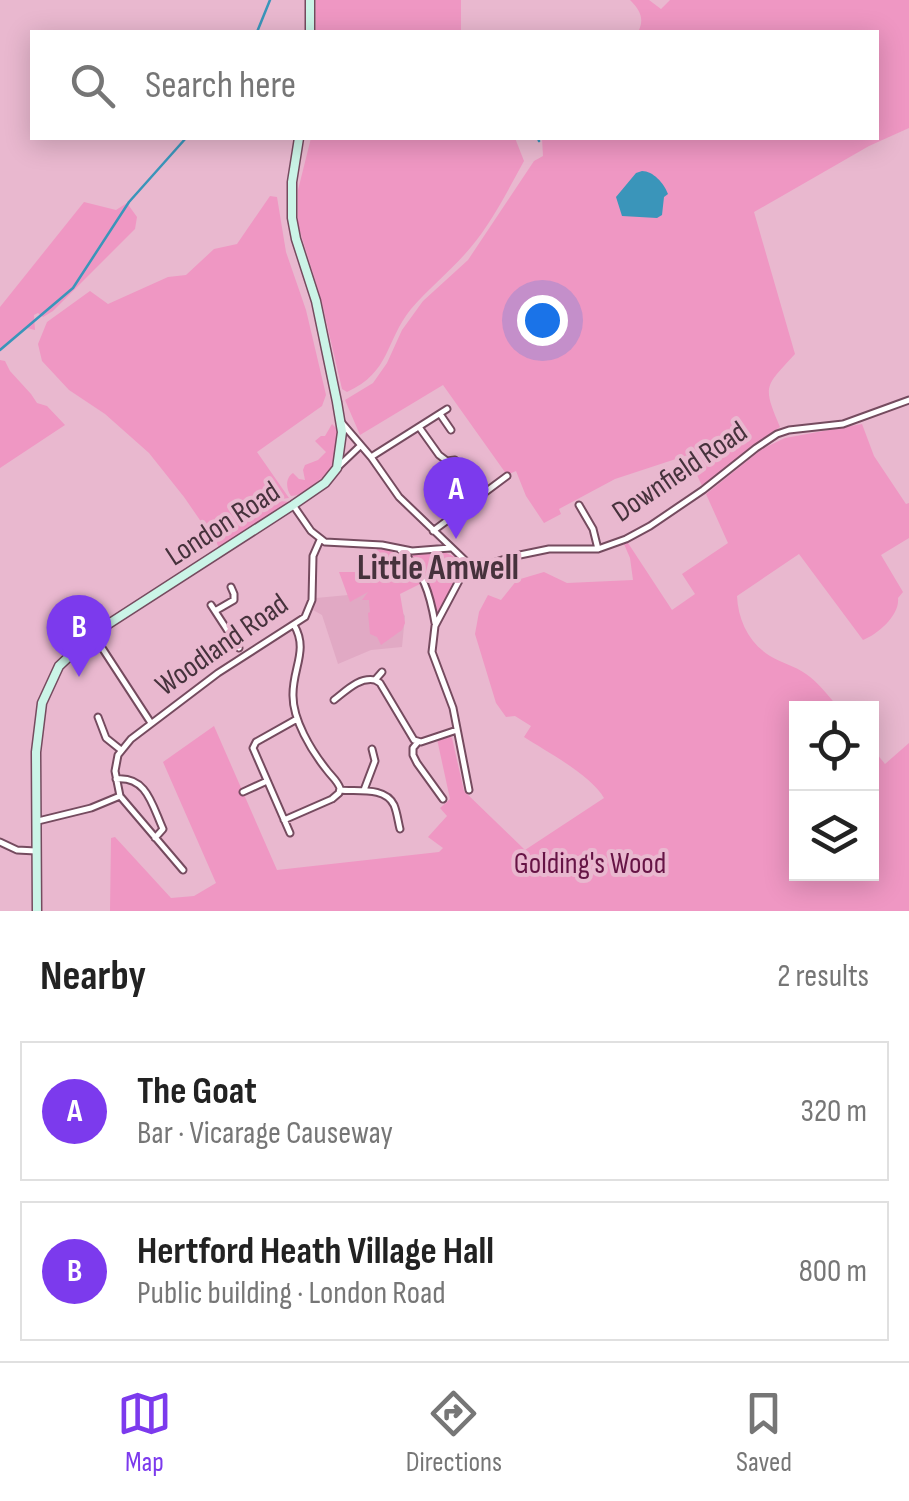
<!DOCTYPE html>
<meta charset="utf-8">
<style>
:root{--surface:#fff;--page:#f2f2f2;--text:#222;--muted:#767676;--line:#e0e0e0;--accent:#7c3aed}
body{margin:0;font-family:"Sofia Sans Condensed",sans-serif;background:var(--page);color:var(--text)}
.controls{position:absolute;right:30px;bottom:30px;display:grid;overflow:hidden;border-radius:0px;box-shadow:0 5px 25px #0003}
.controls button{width:90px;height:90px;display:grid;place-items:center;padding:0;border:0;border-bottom:2px solid var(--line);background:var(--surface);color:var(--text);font:50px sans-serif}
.you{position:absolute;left:542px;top:320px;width:35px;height:35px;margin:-25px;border:8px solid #fff;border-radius:50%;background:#1a73e8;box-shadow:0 0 0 15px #1a73e833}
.badge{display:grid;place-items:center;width:65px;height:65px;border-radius:50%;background:var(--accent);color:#fff;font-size:32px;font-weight:700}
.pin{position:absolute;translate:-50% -82px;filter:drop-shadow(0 2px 5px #0008)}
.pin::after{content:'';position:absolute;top:52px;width:35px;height:30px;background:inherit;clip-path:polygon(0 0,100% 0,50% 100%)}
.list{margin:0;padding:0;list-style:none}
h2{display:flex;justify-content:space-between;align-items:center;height:130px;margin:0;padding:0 40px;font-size:42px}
h2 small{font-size:32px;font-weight:400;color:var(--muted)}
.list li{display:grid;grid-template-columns:65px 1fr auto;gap:30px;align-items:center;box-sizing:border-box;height:140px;margin:0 20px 20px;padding:0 20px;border:2px solid var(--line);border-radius:0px}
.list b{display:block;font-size:38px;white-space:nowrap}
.list p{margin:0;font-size:32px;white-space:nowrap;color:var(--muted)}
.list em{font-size:32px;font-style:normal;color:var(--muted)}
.icon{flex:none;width:55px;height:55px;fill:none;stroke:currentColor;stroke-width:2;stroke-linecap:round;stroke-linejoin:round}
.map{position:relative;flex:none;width:909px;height:911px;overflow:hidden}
.search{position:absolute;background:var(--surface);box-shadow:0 5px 25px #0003;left:30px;right:30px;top:30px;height:110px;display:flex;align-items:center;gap:25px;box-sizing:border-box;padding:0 35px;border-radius:0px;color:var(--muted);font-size:38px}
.sheet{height:450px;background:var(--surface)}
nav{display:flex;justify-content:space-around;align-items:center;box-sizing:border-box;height:140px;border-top:2px solid var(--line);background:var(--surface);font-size:28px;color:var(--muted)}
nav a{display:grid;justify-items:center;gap:5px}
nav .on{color:var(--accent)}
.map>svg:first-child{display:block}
.built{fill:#e1a9c4}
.green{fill:#ef97c3}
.water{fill:#3a95ba}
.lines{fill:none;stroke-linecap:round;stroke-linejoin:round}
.stream{stroke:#3a95ba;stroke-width:2.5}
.minor-casing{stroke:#754b5f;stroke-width:9}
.secondary-casing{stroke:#754b5f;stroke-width:11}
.minor{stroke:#fff;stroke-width:5}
.secondary{stroke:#cbf4e7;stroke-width:8}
.labels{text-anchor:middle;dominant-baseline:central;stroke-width:8;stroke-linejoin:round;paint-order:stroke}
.street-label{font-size:30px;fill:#46323c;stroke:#e9b8cf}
.park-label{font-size:30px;fill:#661445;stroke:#e9b8cf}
.quarter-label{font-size:35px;font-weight:bold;fill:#46323c;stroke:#e9b8cf}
</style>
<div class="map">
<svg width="909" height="911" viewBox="0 0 909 911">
<rect width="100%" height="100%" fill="#e9b8cf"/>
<!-- built -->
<path class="built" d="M 379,585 L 405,616 L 402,647 L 371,650 L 338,664 L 322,615 L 313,610 L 316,598 L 348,595 L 351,601 Z"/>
<!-- green -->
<path class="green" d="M 316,0 L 461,0 L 461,32 L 316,32 Z
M 630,0 L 649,0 L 661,9 L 670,0 L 909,0 L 909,128 L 869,146 L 754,212 L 795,354 C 765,387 762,385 780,427 L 702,486 L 688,455 L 615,479 L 559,509 L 561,514 L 544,523 L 526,496 L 516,471 L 507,475 L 443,385 L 360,435 L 345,400 L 373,383 L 387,363 L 402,330 L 423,301 L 468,260 L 534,161 L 543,156 L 542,138 L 876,138 L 876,32 L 638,32 C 645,19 640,10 630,0 Z
M 311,138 L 515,138 L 524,161 C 508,190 492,222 471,247 C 453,269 430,287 411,309 C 385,341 391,372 347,392 L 342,389 L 321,299 L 298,225 L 298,190 Z
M 270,196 L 277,197 L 286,252 L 306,310 L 326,395 L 322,406 L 257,452 L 289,498 L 272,500 L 289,502 L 289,505 L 228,542 L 226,547 L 219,548 L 215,539 L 220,530 L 211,536 L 184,497 L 149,453 L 105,414 L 69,390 L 42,361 L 38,344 L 47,322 L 90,291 L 108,304 L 168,277 L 186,275 L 214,249 L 237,244 Z
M 84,202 L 116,210 L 127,203 L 137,217 L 135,229 L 53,311 L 43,317 L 38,313 L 34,315 L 35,330 L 27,328 L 0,351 L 0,307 Z
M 0,360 L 5,361 L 10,371 L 31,394 L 37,403 L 47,406 L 65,425 L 0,468 Z
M 332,424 L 337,429 C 338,457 335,469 313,485 C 304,492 303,495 291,496 C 286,489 285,478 293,473 L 299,479 L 305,480 L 303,470 L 305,465 L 318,460 L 326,452 L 315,441 L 321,436 L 325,436 Z
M 862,424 L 874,456 L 906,504 L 909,503 L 909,538 L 881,555 L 903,592 L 898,598 C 900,615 878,634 863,640 L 799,554 L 737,596 C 738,620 749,643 770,656 C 782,663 795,666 806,674 C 819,683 829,697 839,708 L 796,708 L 796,874 L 872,874 L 872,748 L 885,764 L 909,743 L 909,911 L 110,911 L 111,838 L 115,837 L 171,898 L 194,896 L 216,883 L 163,762 L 214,726 L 277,870 L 439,852 L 443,848 L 428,837 L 447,816 L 440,808 L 450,799 L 437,739 L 447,735 L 452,738 L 464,791 L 525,850 L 604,798 C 592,776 546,751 524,737 L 531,726 L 515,716 L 506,717 L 496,703 L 475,634 L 479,612 L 488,595 L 501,600 L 517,580 L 544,572 L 567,583 L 633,580 L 630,558 L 624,544 L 628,543 L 672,610 L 695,594 L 682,574 L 728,543 L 706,494 L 762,449 L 785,438 Z
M 380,548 C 405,555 409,561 422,583 L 400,594 L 405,623 L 402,630 L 381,645 L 377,637 L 370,634 L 368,613 L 370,612 L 369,600 L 362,600 L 368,592 L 350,602 L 339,572 L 371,572 L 377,549 Z
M 442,551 L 457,558 L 460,569 L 439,612 L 434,609 L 425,578 L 408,553 Z"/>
<!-- water -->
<path class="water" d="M 642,171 C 653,171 664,183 668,194 L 664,197 L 662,215 L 657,218 L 622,216 L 616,197 L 636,173 Z"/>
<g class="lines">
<!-- stream -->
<path class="stream" d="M 257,32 L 270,0
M 538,138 L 539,141
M 0,350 L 73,288 L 129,202 L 186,138"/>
<!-- minor casing -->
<g class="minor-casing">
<path id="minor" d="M 440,414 L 451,430
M 341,422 L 371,457 L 399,497 L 474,569
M 419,427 L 439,455 L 447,461 L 455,460 L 459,465
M 371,457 L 447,409
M 339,466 L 360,446
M 293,505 L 311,531 L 325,542 L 382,545 L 412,551 L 450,548
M 579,505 L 593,529 L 598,549
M 433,531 L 507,476
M 400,550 C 423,570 430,594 435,623
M 211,605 L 239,648
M 215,611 L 234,600 L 234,594 L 231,587
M 93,634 L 151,723
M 375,680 L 380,683 L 414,740 L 421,742 L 457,730
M 334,700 C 347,690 359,677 375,680 L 382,672
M 98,717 L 106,738 L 121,750
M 418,742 L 413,748 L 413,755 L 417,763 L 443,799
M 116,779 C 147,776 152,805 163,829 L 155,838
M 340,790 C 356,792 385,786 394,805 C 397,812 398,821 400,829
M 364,790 L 375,761 L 372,749
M 469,790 L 453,708 L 432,652 L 435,626 L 461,577 L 474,569 L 515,556 L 549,549 L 598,549 L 626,539 L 650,526 L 703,490 L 756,448 L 777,434 L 789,430 L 843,424 L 909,400
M 243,792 L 267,781
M 284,820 L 332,799 L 339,793 L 340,788 C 337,780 331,776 326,769 C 311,750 293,720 293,696 C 292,669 309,650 294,625
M 38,821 L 91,808 L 120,796
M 290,833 L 253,748 L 256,742 L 297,719
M 0,842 L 17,850 L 36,851
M 183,870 L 120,796 L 115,771 L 118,755 L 131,739 L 218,673 L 305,617 L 312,600 L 313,556 L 320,540"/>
</g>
<!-- secondary casing -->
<g class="secondary-casing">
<path id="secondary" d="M 310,0 L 310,32
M 37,911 L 36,752 L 42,703 L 59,666 L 93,634 L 293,505 L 325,483 L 337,468 L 342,432 L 337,402 L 316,301 L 296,239 L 292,218 L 292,182 L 299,138"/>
</g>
<!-- minor -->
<use href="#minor" class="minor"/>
<!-- secondary -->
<use href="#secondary" class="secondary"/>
</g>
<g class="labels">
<!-- street labels -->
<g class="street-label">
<text transform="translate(680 472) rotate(-34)">Downfield Road</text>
<text transform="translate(223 524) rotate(-33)">London Road</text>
<text transform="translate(222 645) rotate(-35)">Woodland Road</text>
</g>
<!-- park labels -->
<g class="park-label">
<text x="590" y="864">Golding's Wood</text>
</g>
<!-- quarter labels -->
<g class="quarter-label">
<text x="438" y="568">Little Amwell</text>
</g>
</g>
</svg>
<div class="controls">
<button><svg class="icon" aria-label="locate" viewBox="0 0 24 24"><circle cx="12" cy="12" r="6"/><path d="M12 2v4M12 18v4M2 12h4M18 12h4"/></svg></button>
<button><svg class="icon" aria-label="layers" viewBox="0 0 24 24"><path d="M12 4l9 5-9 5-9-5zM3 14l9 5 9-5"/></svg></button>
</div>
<div class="you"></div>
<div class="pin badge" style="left:456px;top:539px">A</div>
<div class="pin badge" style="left:79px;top:677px">B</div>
<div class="search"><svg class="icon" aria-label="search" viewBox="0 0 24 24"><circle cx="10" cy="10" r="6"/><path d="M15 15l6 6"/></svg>Search here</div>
</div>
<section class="sheet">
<h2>Nearby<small>2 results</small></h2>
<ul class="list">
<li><span class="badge">A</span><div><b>The Goat</b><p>Bar · Vicarage Causeway</p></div><em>320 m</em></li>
<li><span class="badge">B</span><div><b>Hertford Heath Village Hall</b><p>Public building · London Road</p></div><em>800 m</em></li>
</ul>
</section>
<nav>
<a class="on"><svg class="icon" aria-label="map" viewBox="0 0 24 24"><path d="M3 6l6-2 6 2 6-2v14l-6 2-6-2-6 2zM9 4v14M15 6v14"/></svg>Map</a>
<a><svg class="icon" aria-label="directions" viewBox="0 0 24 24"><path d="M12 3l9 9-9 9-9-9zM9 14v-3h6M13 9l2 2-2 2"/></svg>Directions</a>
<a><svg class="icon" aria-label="saved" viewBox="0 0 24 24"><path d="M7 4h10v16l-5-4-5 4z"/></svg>Saved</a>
</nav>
